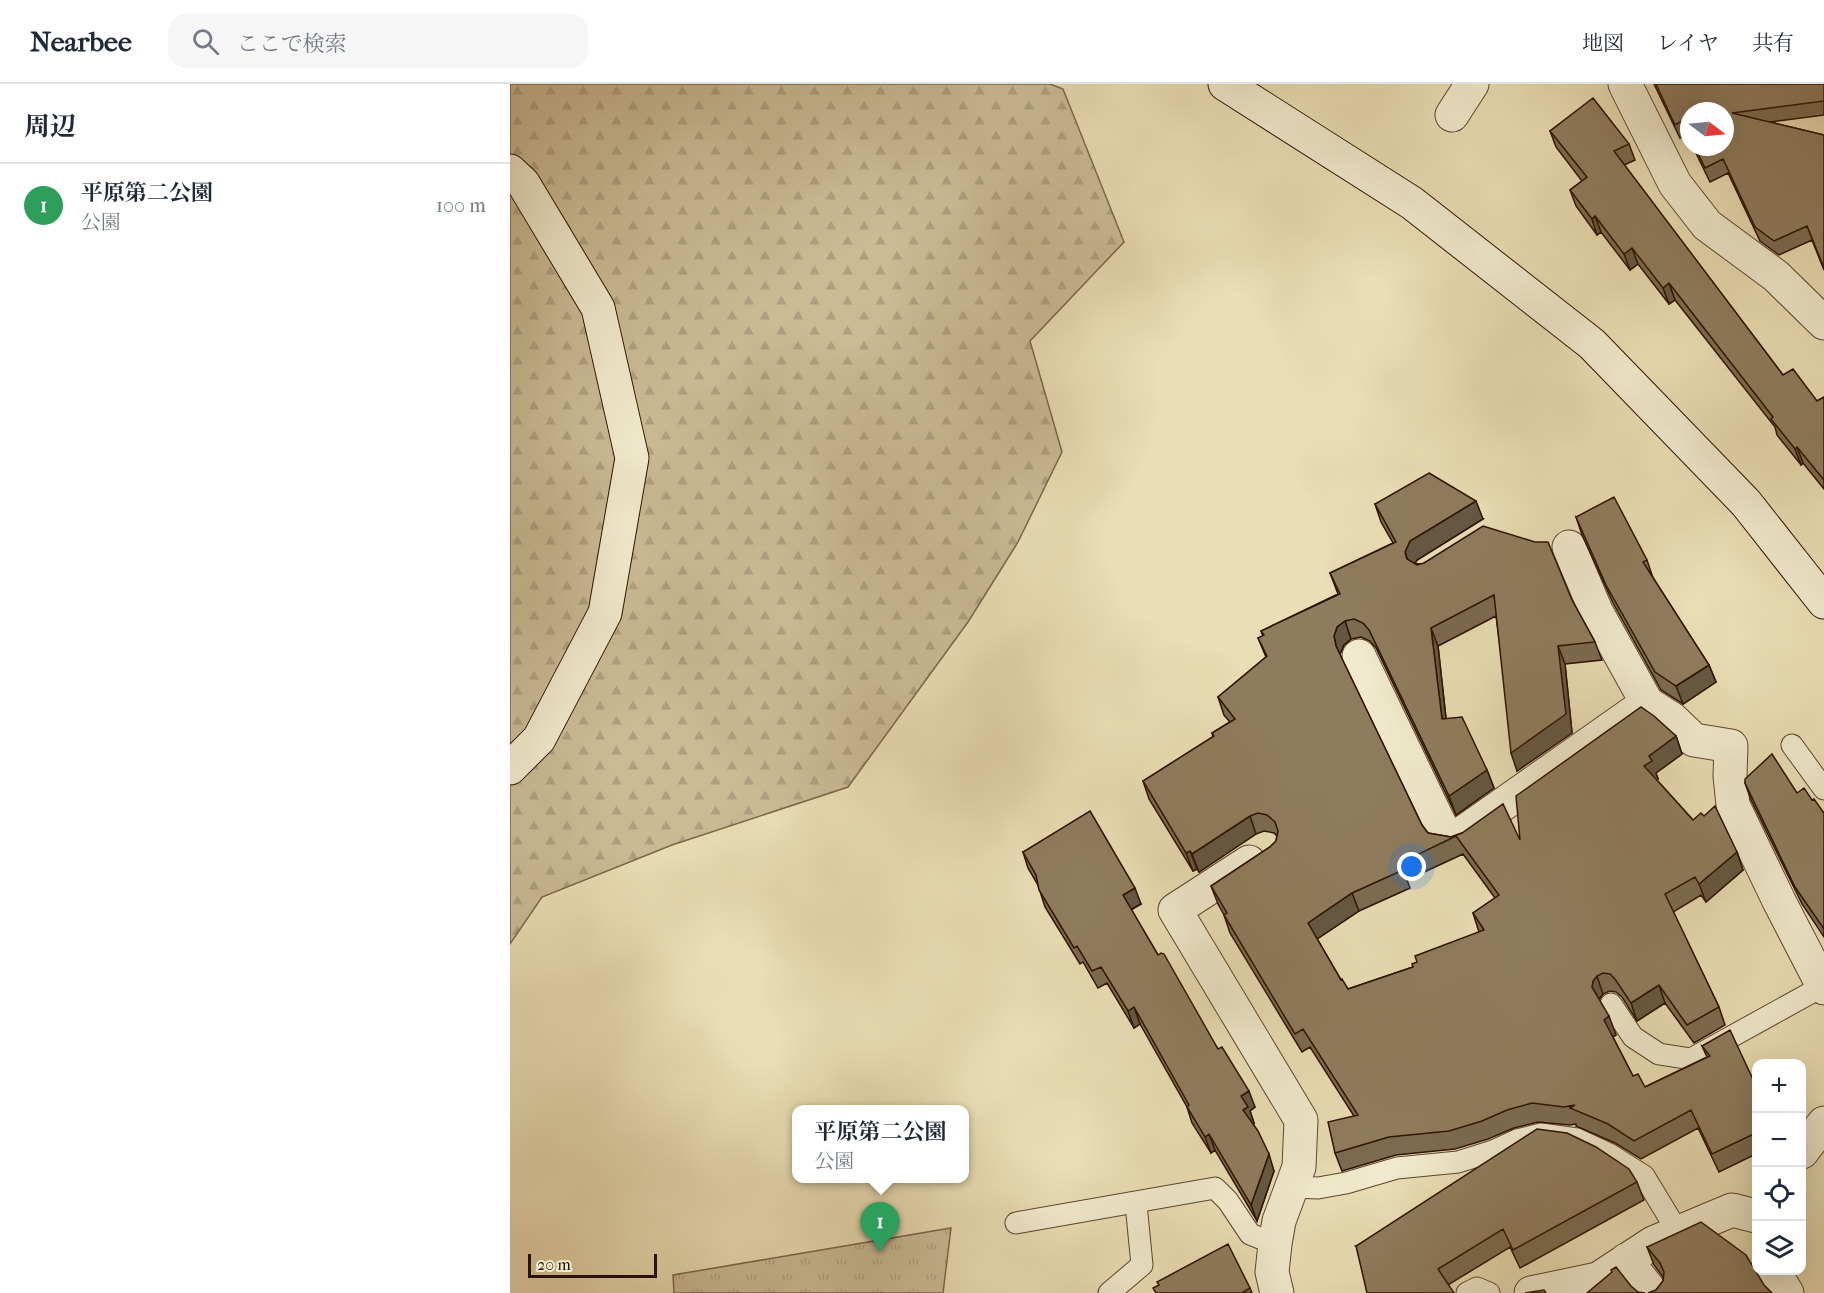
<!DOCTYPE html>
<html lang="ja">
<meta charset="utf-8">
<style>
:root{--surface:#fff;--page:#f6f6f7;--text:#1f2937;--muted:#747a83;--line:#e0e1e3;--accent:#db2777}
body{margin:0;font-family:"IM FELL French Canon","Noto Serif JP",serif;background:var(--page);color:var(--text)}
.controls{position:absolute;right:18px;bottom:18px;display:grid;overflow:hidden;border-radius:12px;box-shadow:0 6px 24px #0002}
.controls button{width:54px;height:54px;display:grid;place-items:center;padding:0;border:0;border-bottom:2px solid var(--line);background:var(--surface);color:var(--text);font:30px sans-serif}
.compass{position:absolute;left:1170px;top:18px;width:54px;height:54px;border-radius:50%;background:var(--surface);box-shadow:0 6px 24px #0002;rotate:106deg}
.scale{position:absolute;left:18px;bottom:15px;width:129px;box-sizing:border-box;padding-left:6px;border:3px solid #2d1200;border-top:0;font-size:16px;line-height:21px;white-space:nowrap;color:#2d1200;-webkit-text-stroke:4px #f1eace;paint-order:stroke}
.you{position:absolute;left:902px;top:783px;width:21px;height:21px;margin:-15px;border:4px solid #fff;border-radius:50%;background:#1a73e8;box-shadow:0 0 0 9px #1a73e833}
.badge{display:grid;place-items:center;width:39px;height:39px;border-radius:50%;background:var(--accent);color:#fff;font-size:20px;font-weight:700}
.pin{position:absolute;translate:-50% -50px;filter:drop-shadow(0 2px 3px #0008)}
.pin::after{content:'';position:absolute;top:32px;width:21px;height:18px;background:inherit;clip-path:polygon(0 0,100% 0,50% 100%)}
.popup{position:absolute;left:282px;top:1021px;width:177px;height:78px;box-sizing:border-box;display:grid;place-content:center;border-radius:12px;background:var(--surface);filter:drop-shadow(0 2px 4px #0005);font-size:20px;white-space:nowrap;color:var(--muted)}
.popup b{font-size:22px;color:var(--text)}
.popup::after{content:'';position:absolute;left:50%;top:100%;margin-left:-12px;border:12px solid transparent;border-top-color:var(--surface)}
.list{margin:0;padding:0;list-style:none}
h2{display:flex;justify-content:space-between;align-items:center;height:78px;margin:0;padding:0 24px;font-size:26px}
h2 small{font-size:20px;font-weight:400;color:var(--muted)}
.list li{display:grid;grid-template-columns:39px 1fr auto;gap:18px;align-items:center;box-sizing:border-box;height:84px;padding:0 24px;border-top:2px solid var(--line)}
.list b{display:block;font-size:22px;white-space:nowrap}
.list p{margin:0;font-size:20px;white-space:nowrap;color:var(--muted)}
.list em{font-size:20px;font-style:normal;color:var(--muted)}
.icon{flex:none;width:33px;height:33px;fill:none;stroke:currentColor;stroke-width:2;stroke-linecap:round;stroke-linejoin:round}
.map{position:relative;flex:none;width:1314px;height:1209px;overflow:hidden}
header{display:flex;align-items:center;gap:36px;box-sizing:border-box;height:84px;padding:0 30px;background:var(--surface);border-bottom:2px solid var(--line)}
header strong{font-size:28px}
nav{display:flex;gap:33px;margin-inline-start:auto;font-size:21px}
.search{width:420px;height:54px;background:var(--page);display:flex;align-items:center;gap:15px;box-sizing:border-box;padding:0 21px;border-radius:18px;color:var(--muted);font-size:22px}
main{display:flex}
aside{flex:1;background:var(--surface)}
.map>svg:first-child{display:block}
.forest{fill:url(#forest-firs);stroke:#7c664a;stroke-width:1.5}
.park{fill:url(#park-tufts);stroke:#7c664a;stroke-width:1.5}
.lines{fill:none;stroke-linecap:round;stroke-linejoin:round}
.lane-casing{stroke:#5c452d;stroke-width:23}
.street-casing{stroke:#5c452d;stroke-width:35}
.secondary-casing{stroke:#2d1200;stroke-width:35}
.lane{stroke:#f1eace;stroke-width:21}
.street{stroke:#f1eace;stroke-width:33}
.secondary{stroke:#f1eace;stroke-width:33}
.wall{fill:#7b6b51;stroke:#2d1200;stroke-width:1.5;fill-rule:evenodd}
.shaded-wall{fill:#645742;stroke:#2d1200;stroke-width:1.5}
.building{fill:#8f7c5e;stroke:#2d1200;stroke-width:1.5;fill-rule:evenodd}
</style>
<header>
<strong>Nearbee</strong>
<div class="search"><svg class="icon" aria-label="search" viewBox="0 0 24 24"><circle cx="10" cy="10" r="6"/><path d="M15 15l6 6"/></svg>ここで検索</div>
<nav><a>地図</a><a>レイヤ</a><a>共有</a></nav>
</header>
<main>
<aside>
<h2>周辺<small></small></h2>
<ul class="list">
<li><span class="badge" style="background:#2e9e5b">1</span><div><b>平原第二公園</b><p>公園</p></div><em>100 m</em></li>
</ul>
</aside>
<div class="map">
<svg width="1314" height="1209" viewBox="0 0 1314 1209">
<defs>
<pattern id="forest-firs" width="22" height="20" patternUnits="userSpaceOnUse" patternTransform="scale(1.5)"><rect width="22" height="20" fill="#cabb95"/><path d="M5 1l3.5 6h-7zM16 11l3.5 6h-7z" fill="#aea07f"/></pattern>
<pattern id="park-tufts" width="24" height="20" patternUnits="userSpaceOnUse" patternTransform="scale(1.5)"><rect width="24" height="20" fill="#cabb95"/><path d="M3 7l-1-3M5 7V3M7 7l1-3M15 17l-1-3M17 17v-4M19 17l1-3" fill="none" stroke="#aea07f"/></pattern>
</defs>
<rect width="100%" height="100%" fill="#eadeb4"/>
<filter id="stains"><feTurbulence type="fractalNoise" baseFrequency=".00333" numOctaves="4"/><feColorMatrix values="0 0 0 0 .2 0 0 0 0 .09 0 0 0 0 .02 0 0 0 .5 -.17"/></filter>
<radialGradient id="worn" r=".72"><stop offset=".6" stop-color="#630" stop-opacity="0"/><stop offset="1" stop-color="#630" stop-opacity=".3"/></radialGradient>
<!-- forest -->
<path class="forest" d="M 0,0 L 540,0 L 553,5 L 614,158 L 520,257 L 552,368 L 508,458 L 458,538 L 338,703 L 162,761 L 32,813 L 0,860 Z"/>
<!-- park -->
<path class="park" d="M 441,1144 L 433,1209 L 164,1209 L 163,1191 Z"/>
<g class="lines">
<!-- lane casing -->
<g class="lane-casing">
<path id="lane" d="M 1282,661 L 1314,705
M 1101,920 L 1123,953 L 1149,970 L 1181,975 L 1313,902
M 782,1103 L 808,1104 L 836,1099 L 887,1084 L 948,1078 L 983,1067 L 1007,1056 L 1031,1050 L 1067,1055 L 1099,1070 L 1134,1092 L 1168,1148
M 506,1139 L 705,1104 L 718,1117 L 740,1150 L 765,1160
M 599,1209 L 632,1181 L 626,1120
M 957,1209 L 967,1204 L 979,1209"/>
</g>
<!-- street casing -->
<g class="street-casing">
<path id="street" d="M 1115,0 L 1165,100 L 1197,141 L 1266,192 L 1314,239
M 942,31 L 962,0
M 1059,463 L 1086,527 L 1137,619 L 1162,635 L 1184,656 L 1221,662 L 1220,692 L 1223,721 L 1269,817 L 1314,904
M 849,572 L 935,751 L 948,752 L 1127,626
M 739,778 L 665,826 L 791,1036 L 789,1083 L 769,1137 L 765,1160 L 762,1188 L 767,1209
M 1292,1068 L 1314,1039
M 1116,1176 L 1142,1209
M 1263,1186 L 1277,1209
M 1021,1209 L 1088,1195 L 1143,1159 L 1222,1126 L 1246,1132"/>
</g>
<!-- secondary casing -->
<g class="secondary-casing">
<path id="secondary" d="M 715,0 L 902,119 L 1082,260 L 1236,419 L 1314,518
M 0,87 L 13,99 L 88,224 L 122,374 L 95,529 L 29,655 L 0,684"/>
</g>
<!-- lane -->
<use href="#lane" class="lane"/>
<!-- street -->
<use href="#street" class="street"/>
<!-- secondary -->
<use href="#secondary" class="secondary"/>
</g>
<!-- wall -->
<path class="wall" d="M 1144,0 L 1314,0 L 1314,31 L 1260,38 L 1314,51 L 1314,186 L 1302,156 L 1269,171 L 1250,157 L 1218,89 L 1200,98 L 1183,63 L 1215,63 L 1179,27 L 1179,55 L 1177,51 L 1170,54 Z
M 1040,47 L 1119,60 L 1125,76 L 1114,81 L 1273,291 L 1307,317 L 1314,313 L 1314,405 L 1293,379 L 1291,381 L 1267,351 L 1265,343 L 1165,216 L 1159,220 L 1128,180 L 1120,186 L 1091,148 L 1087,151 L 1066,122 L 1060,106 L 1072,97 L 1046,63 Z
M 865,420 L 973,435 L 907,476 L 905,479 L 1062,516 L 1085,558 L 1092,576 L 1055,580 L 1062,649 L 1007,687 L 986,532 L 928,562 L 936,634 L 977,686 L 984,704 L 946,731 L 866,564 L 860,557 L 851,553 L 841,555 L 834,561 L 830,570 L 831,573 L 912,741 L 918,749 L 941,753 L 952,749 L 1010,756 L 1166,652 L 1172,670 L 1146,689 L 1148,695 L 1147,696 L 1183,736 L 1227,768 L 1233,786 L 1196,818 L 1191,811 L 1163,828 L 1209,923 L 1215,941 L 1184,959 L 1155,919 L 1127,937 L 1112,913 L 1106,908 L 1100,907 L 1093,910 L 1089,916 L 1106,951 L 1103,953 L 1123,992 L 1135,1003 L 1197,973 L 1192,962 L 1246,1002 L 1246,1070 L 1209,1088 L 1188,1044 L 1131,1075 L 1105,1059 L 1066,1042 L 1066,1040 L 1060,1041 L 1028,1038 L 1004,1044 L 978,1055 L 945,1065 L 886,1071 L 832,1087 L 825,1069 L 844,1032 L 800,963 L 792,968 L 720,849 L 714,831 L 708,820 L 701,802 L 760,763 L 766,757 L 767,752 L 764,749 L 754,747 L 746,750 L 689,788 L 687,785 L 683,787 L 639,715 L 633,697 L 703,653 L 702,649 L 720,638 L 714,631 L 708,613 L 756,573 L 748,554 L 753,552 L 751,547 L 828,510 L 820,489 L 883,459 L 871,438 ZM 953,770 L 985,814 L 963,829 L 969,848 L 907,878 L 903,883 L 838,905 L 831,896 L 807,855 L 849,827 L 900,804 L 897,796 Z
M 1066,433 L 1137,476 L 1143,494 L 1199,581 L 1206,598 L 1173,620 L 1151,606 L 1103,519 L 1072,451 Z
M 1235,699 L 1287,709 L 1302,716 L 1314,729 L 1314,853 L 1292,820 L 1241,716 Z
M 513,768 L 631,820 L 621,826 L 648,871 L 745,1023 L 740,1027 L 744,1039 L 743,1039 L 764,1087 L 747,1137 L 705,1066 L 701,1069 L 682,1039 L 677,1023 L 630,940 L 624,944 L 597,899 L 588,904 L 573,878 L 570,880 L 535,823 L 528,801 L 518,784 Z
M 1127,1098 L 1134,1116 L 1010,1184 L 1000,1163 L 938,1201 L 846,1162 Z
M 1137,1163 L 1254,1201 L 1146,1206 L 1153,1197 L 1153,1193 L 1144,1181 Z
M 740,1204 L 742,1209 L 645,1209 Z"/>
<!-- shaded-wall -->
<path class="shaded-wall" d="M 1085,132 L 1091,148 L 1087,151 L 1082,135 Z
M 1122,164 L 1128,180 L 1120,186 L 1114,170 Z
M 1159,199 L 1165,216 L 1159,220 L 1153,204 Z
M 1287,363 L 1293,379 L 1291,381 L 1285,365 Z
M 966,417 L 973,435 L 907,476 L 901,486 L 895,468 L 900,457 Z
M 835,537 L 841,555 L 834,561 L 830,570 L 832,580 L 826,562 L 824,552 L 827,543 Z
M 921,544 L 928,562 L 938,653 L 932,635 Z
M 1048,562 L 1055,580 L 1062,649 L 1007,687 L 1001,669 Z
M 1199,581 L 1206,598 L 1173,620 L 1166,602 Z
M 1166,652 L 1172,670 L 1146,689 L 1148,695 L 1141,700 L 1134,682 L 1139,672 Z
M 977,686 L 984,704 L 946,731 L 939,712 Z
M 740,732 L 746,750 L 689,788 L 682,770 Z
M 680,767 L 687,785 L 683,787 L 676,769 Z
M 1227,768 L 1233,786 L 1196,818 L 1189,800 Z
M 625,804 L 631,820 L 618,827 L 613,811 Z
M 842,809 L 849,827 L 804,857 L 798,839 Z
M 1087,892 L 1093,910 L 1089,915 L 1088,921 L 1082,903 L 1083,897 Z
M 1149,901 L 1155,919 L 1127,937 L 1121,919 Z
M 624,923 L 630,940 L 624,944 L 618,927 Z
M 1099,932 L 1106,951 L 1101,954 L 1094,936 Z
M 739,1007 L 745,1023 L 740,1027 L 744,1039 L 739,1042 L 733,1026 L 731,1012 Z
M 699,1050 L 705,1066 L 701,1069 L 695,1053 Z
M 759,1070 L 764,1087 L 747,1137 L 741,1121 Z"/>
<!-- building -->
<path class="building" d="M 1146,0 L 1314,0 L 1314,17 L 1222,29 L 1314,51 L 1314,184 L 1297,142 L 1264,157 L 1245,143 L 1213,75 L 1195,84 L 1185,63 L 1215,63 L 1215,27 L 1179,27 L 1179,51 L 1172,37 L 1165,41 Z
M 1083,14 L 1119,60 L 1104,67 L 1273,291 L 1283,285 L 1307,317 L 1314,313 L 1314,396 L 1287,363 L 1285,365 L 1261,335 L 1263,333 L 1159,199 L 1153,204 L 1122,164 L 1114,170 L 1085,132 L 1082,135 L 1060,106 L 1077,93 L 1040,47 Z
M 919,389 L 966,417 L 900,457 L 895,468 L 897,475 L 907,481 L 914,479 L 973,442 L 1025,458 L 1038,458 L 1062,516 L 1085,558 L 1048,562 L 1056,630 L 1001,669 L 984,511 L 921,544 L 932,635 L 952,633 L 977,686 L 939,712 L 859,546 L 853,539 L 844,535 L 835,537 L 827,543 L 824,552 L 826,562 L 912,741 L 918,749 L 941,753 L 952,749 L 993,720 L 1010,756 L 1006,712 L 1131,623 L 1144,632 L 1166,652 L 1139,672 L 1142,677 L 1134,682 L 1183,736 L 1191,729 L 1194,732 L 1205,722 L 1227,768 L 1189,800 L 1185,793 L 1155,810 L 1209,923 L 1177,941 L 1149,901 L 1121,919 L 1105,895 L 1100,890 L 1093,889 L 1087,892 L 1083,897 L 1082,903 L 1099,932 L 1094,936 L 1123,992 L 1128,990 L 1135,1003 L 1200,972 L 1192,962 L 1220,946 L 1246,1002 L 1246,1049 L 1202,1070 L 1181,1026 L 1124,1057 L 1098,1040 L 1060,1024 L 1065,1021 L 1054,1023 L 1022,1019 L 997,1026 L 972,1037 L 939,1047 L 879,1053 L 825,1069 L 818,1038 L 848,1031 L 793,945 L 785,950 L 714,831 L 717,829 L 701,802 L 760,763 L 766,757 L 768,747 L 765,738 L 757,731 L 748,729 L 740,732 L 682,770 L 680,767 L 676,769 L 633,697 L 704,652 L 702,649 L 725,635 L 708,613 L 757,572 L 748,554 L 754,551 L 751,547 L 830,510 L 820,489 L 886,458 L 865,420 ZM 946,752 L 989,811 L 963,829 L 974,846 L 905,872 L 907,878 L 902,880 L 903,883 L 838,905 L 832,895 L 831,896 L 798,839 L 842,809 L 893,786 L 890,779 Z
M 1104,413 L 1137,476 L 1133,478 L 1199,581 L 1166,602 L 1145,588 L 1096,501 L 1066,433 Z
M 1262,670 L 1287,709 L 1294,704 L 1302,716 L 1304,715 L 1314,729 L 1314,845 L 1285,803 L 1235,699 L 1235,695 Z
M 580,727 L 625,804 L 613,811 L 648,871 L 651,869 L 654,870 L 708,965 L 712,963 L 739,1007 L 731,1012 L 738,1023 L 733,1026 L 748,1047 L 759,1070 L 741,1121 L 699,1050 L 695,1053 L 677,1023 L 679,1021 L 624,923 L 618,927 L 591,883 L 582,887 L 567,862 L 564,864 L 529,806 L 526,791 L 513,768 Z
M 1027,1045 L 1057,1049 L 1086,1063 L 1119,1085 L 1127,1098 L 1003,1166 L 993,1145 L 928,1185 L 944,1209 L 857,1209 L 846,1162 Z
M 1191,1138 L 1236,1171 L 1254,1201 L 1262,1209 L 1138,1209 L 1146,1206 L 1153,1197 L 1154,1188 L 1150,1179 L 1137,1163 Z
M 718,1160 L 740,1204 L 732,1209 L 646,1209 L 643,1204 L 649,1201 L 647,1198 Z
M 1106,1183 L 1121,1202 L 1128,1208 L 1135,1209 L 1077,1209 L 1102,1188 L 1101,1186 Z
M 1034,1206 L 1036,1209 L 1015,1209 Z"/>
<rect width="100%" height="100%" filter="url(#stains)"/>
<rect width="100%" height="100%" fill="url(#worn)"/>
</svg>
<div class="controls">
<button>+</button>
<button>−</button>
<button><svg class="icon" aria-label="locate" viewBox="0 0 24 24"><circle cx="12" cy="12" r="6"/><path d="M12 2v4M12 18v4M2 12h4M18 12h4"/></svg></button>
<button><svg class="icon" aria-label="layers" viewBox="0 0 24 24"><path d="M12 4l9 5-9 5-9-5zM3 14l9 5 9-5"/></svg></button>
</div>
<svg class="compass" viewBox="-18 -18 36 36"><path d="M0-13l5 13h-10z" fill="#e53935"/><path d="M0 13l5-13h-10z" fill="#747a83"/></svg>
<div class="scale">20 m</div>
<div class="you"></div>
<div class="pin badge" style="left:370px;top:1168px;background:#2e9e5b">1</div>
<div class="popup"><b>平原第二公園</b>公園</div>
</div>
</main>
